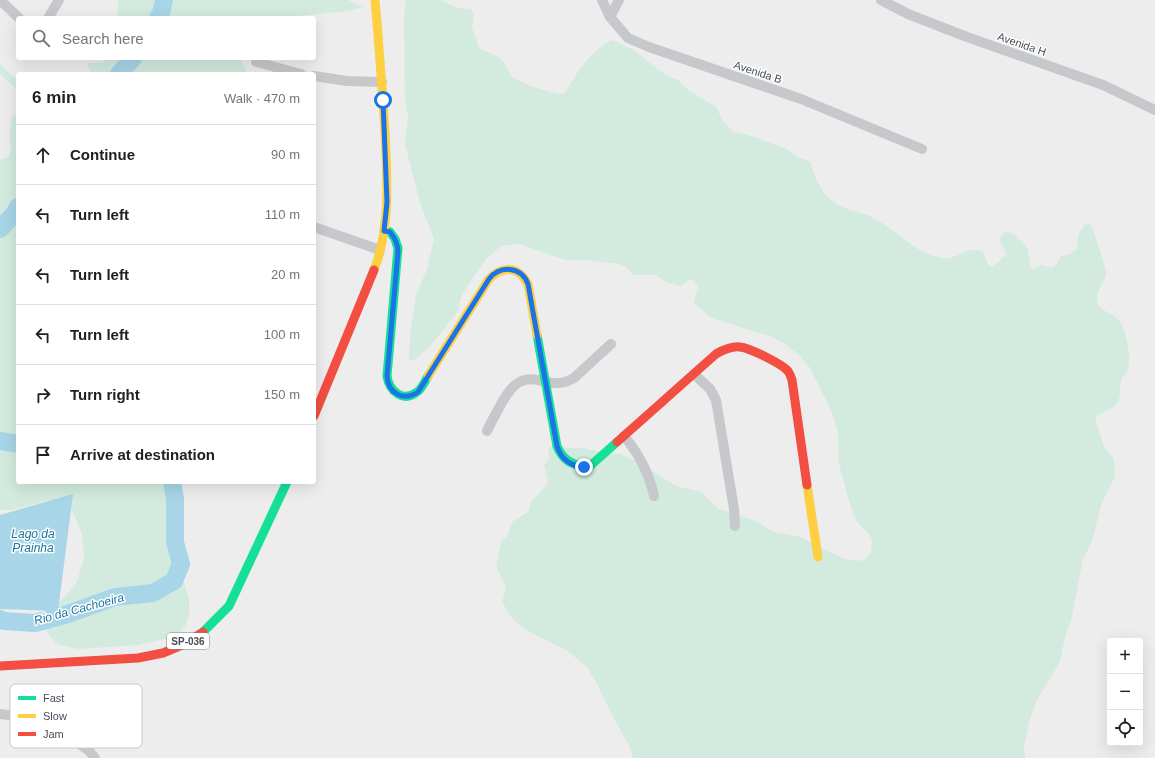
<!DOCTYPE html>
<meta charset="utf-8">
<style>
:root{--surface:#fff;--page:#f6f6f6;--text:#202124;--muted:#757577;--line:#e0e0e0}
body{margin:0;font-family:Arial,sans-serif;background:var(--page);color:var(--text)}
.controls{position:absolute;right:12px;bottom:12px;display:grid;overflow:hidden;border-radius:4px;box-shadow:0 4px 16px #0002}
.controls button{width:36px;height:36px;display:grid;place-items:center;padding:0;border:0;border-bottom:1px solid var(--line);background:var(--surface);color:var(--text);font:20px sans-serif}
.stop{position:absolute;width:12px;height:12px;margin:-9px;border:3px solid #1a73e8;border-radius:50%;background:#fff}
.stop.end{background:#1a73e8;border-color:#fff;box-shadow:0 1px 4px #0008}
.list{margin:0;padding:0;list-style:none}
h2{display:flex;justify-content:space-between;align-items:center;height:52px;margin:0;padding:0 16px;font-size:17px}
h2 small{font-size:13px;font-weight:400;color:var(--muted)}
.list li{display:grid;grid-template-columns:26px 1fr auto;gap:12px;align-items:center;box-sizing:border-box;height:60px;padding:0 16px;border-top:1px solid var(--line)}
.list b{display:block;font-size:15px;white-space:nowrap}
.list em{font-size:13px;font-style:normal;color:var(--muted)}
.icon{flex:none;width:22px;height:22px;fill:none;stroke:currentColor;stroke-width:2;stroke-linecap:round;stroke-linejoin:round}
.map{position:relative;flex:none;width:1155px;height:758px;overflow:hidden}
.search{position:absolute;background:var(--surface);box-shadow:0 4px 16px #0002;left:16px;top:16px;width:300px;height:44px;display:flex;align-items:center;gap:10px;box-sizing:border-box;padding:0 14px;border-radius:4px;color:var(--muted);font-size:15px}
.panel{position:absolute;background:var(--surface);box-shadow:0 4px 16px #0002;left:16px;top:72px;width:300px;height:412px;border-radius:4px}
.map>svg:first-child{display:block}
.green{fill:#d2ebde}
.water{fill:#a8d5e7}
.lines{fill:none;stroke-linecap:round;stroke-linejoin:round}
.river{stroke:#a8d5e7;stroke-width:18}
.street{stroke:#c7c8cb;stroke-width:10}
.fast{stroke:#16e098;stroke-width:9}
.slow{stroke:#ffcf43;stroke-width:9}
.jam{stroke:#f24e42;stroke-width:9}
.route{stroke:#1a73e8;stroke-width:5}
.labels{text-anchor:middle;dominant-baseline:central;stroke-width:3;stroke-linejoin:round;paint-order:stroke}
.shield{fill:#fff;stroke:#7d8389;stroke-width:1}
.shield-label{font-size:10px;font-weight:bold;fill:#454e57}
.street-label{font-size:11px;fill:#454e57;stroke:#fff}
.water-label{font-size:12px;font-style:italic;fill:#16759a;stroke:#fff}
.key{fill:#fff;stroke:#c7cacd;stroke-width:1}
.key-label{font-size:11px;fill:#454e57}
</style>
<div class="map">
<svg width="1155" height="758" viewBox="0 0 1155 758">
<rect width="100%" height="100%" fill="#ededed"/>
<!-- green -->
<path class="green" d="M 118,0 L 348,0 L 364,7 L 347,11 L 277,18 L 117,18 L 118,6 Z
M 406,0 L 441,0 L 457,8 L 471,9 L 474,14 L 472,27 L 479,48 L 499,57 L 505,64 L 512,77 L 532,87 L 559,94 L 565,93 C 577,73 590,50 613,40 L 635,51 L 661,72 L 673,78 L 677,79 L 688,90 L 716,107 L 723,121 L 733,132 L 748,135 L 785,148 L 798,157 L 811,162 C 812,172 821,190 828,197 C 842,211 856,210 872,217 C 892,227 915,252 937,257 C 940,258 946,259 949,258 C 962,256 969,245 983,252 L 988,264 L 992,267 L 1007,254 L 999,240 L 1003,233 L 1009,232 L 1015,235 L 1027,247 L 1030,265 L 1033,269 L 1041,265 L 1052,268 L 1056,265 L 1061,256 L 1070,254 L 1077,249 L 1078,236 L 1084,225 L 1089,224 L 1093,229 C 1095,236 1106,267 1106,273 C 1105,282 1095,292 1097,302 C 1100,311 1112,313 1118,319 C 1126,328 1132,358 1128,369 C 1127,374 1121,377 1121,382 C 1119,389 1122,396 1117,403 C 1112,411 1101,411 1095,418 L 1104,447 L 1114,459 L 1115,476 L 1102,503 L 1091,544 L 1083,559 L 1071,621 L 1065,637 L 1060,662 L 1037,700 L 1030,719 L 1024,745 L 1025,758 L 633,758 L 630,747 L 613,717 L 595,680 L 586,666 L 566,650 L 524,629 L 512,618 L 502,602 L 506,587 L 496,566 L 501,542 L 507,536 L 512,522 L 528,512 L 532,501 L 547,485 L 548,480 L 544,465 L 549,459 L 548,450 L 553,443 L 567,448 L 585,448 L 607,454 L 621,454 L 641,464 L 676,486 L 701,492 L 717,508 L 756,521 L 774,532 L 800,537 L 842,558 L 856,561 L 864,560 L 871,552 L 872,540 L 868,533 L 857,522 L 850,504 L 839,464 L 838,432 L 832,412 L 810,368 L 799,355 L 785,344 L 770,336 L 711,318 L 694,303 L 698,286 L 694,280 L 690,279 L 681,286 L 676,285 L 666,282 L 655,275 L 634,275 L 626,267 L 619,264 L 586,260 L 565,260 L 519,244 L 501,246 L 486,259 L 462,294 L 457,313 L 431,345 L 416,359 L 409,361 L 410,335 L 416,295 L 427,269 L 434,239 L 420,203 L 405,144 L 408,115 L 405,97 L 404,15 Z
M 106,58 L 241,58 L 247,74 L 92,74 L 87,65 L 89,63 L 102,63 Z
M 0,65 L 13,76 L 18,79 L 18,91 L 0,74 Z
M 18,113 L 18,482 L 169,482 L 174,493 L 179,524 L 179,565 L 189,599 L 189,615 L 185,626 L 178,634 L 170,638 L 138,645 L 78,649 L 57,644 L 47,633 L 47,620 L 51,612 L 76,584 L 84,559 L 82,534 L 73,512 L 63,502 L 51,500 L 11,510 L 0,510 L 0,159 L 9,157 L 11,150 L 9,138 L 12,117 Z"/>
<!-- water -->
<path class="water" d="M 73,494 L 58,611 L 0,609 L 0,515 Z"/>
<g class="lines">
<!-- river -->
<path class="river" d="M 158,18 L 161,13 L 164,0
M 119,74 L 133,58
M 0,229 L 14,214 L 18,207
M 0,441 L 18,444
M 0,619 L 4,621 L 35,623 L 68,614 L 115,597 L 153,593 L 174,581 L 181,564 L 175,542 L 175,499 L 172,482"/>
<!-- street -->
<path class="street" d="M 0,0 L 19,18
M 602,0 L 610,17 L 628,38 L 649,47 L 801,99 L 922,149
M 881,0 L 908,14 L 967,37 L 1103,85 L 1155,110
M 610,17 L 619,0
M 48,18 L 59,0
M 256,62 L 301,74
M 314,76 L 347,81 L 382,82
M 314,227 L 380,250
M 694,374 L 710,389 L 716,400 L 734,509 L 735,526
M 487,431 C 491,422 496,414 500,406 C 509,390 517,376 538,380 C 553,383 560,386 574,378 L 611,344
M 624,436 C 639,454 649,472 654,496
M 0,714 L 16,716 L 38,722 L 61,730 L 89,751 L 95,758"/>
<!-- fast -->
<path class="fast" d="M 384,231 L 390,232 L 395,239 L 398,248 L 387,376 C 389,391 403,403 417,392 C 422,389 425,381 428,376
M 537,335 L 557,446 C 563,461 574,467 590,466 L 617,442
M 203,632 L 229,606 L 287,482"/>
<!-- slow -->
<path class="slow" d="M 374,270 C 391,227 387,177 385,131 C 382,87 379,44 375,0
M 428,376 L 489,279 C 503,265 518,266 528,284 L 537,335
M 807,485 L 818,557"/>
<!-- jam -->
<path class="jam" d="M 314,416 L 374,270
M 617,442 L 716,354 C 723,350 732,346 740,347 C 750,348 782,364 788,371 C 790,374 791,377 792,380 L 807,485
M 0,666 L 138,658 L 163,653 L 182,645 L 203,632"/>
</g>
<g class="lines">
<!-- route -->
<path class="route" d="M 383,100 L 387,202 L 384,231 L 390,232 C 395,238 398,244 398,252 L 387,376 C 388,393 403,402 418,392 L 489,279 C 500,265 521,266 528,284 L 557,446 C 561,459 570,466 584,467"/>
</g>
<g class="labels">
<!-- shield labels -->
<rect class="shield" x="167" y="633" width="42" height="16" rx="3"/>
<g class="shield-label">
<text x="188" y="641">SP-036</text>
</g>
<!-- street labels -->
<g class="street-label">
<text transform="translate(1022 44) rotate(19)">Avenida H</text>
<text transform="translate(758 72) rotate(18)">Avenida B</text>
</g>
<!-- water labels -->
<g class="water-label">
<text x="33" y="534">Lago da<tspan x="33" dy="14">Prainha</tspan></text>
<text transform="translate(79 609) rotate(-15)">Rio da Cachoeira</text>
</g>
</g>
<!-- legend -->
<rect x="10" y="684" width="132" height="64" rx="6" class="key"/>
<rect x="18" y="696" width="18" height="4" fill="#16e098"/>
<rect x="18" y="714" width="18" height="4" fill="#ffcf43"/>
<rect x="18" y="732" width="18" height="4" fill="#f24e42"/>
<g class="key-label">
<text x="43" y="702">Fast</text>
<text x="43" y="720">Slow</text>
<text x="43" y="738">Jam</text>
</g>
</svg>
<div class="controls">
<button>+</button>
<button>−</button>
<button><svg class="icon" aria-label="locate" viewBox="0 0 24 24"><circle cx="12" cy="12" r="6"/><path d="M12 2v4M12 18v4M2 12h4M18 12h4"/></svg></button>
</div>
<div class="stop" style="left:383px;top:100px"></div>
<div class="stop end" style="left:584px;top:467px"></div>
<div class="search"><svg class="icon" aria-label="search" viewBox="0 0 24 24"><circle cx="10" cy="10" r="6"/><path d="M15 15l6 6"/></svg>Search here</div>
<section class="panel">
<h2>6 min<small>Walk · 470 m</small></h2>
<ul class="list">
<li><svg class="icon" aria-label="ahead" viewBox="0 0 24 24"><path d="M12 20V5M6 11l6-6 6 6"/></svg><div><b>Continue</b></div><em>90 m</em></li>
<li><svg class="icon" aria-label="left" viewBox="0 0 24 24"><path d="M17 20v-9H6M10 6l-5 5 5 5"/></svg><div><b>Turn left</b></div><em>110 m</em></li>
<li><svg class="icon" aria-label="left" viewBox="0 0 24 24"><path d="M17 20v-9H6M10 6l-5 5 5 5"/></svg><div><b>Turn left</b></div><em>20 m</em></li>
<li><svg class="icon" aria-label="left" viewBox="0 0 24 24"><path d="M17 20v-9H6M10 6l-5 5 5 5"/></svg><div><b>Turn left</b></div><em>100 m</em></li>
<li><svg class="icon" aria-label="right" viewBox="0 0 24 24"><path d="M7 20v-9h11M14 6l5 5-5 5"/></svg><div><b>Turn right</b></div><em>150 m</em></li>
<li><svg class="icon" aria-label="arrive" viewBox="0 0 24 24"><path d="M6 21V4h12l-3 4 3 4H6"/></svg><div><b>Arrive at destination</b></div></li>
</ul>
</section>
</div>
